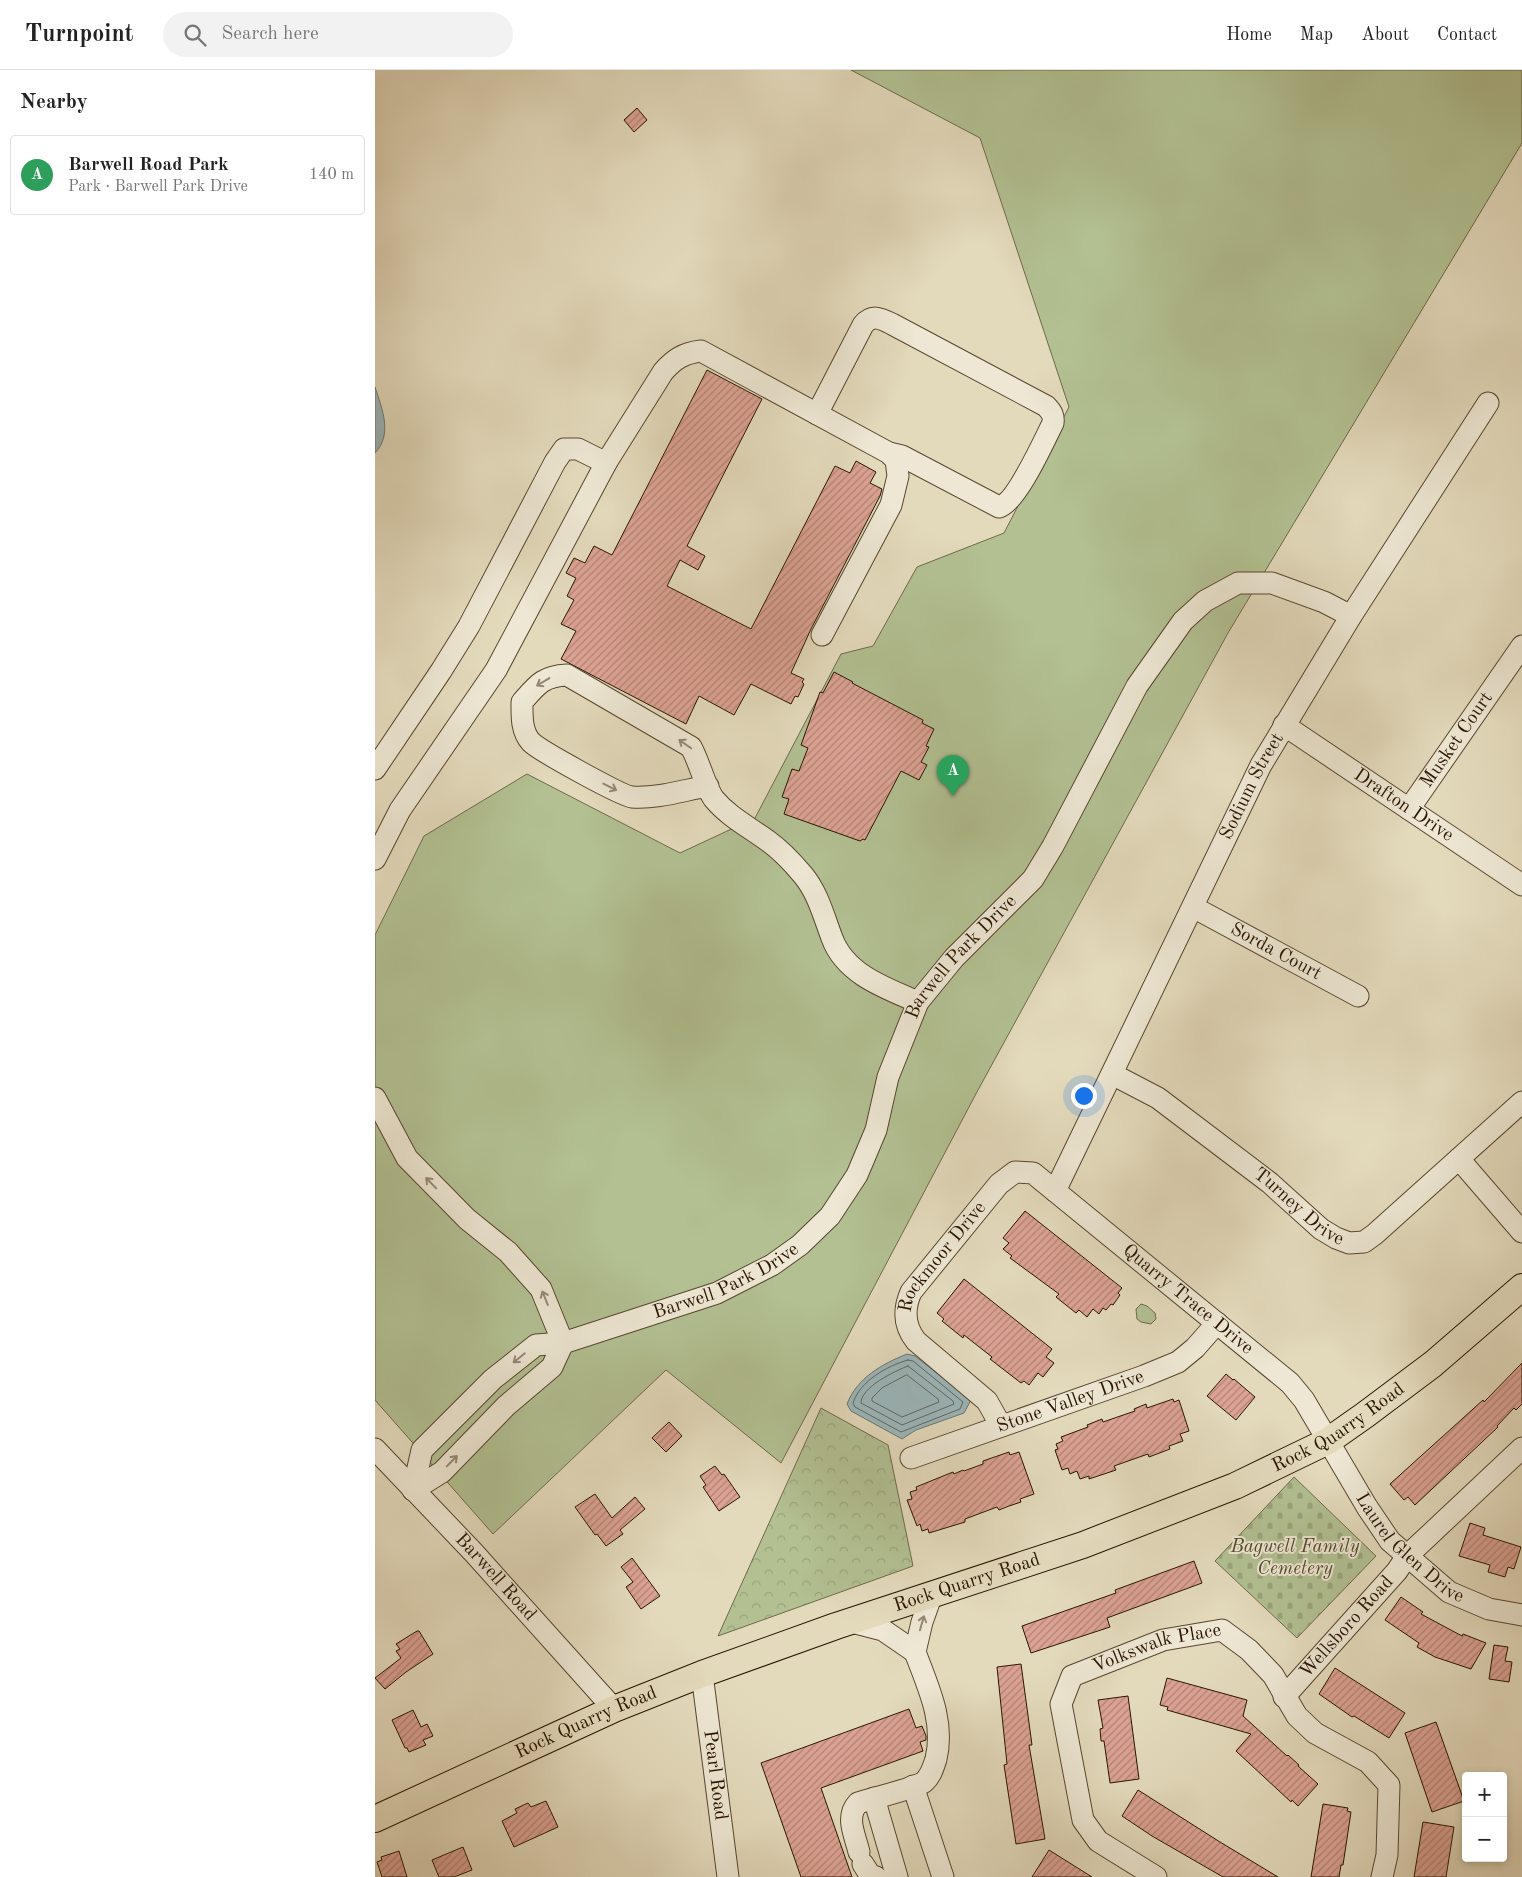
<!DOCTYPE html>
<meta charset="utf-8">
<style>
:root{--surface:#fff;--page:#f2f2f2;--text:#222;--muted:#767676;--line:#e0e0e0;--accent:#d93025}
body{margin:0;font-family:"Old Standard TT",serif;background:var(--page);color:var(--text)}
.controls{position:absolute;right:15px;bottom:15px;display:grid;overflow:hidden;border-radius:5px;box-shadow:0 2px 8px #0003}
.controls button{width:45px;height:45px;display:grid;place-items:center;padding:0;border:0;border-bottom:1px solid var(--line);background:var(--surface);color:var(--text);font:25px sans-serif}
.you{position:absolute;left:708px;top:1025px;width:18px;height:18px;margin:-12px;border:4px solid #fff;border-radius:50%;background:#1a73e8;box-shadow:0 0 0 8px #1a73e833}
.badge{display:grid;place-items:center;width:32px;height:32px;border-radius:50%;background:var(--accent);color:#fff;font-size:16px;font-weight:700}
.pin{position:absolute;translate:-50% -41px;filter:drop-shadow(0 1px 2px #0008)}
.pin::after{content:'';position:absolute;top:26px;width:18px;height:15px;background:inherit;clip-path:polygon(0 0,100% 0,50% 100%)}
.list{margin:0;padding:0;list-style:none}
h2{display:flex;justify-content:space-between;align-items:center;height:65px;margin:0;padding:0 20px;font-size:21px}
h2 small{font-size:16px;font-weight:400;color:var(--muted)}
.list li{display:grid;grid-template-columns:32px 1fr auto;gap:15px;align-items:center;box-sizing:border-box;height:80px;margin:0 10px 10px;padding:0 10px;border:1px solid var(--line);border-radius:5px}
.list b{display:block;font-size:19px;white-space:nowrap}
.list p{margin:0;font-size:16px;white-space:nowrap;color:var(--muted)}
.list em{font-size:16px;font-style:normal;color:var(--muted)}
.icon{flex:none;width:28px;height:28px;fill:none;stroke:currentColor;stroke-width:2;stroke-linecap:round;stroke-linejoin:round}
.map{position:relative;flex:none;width:1147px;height:1807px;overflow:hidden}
header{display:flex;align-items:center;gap:30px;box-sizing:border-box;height:70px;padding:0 25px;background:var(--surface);border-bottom:1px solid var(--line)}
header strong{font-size:24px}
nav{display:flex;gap:28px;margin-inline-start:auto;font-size:18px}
.search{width:350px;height:45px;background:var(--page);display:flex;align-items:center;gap:12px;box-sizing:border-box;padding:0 18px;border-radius:28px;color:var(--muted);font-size:19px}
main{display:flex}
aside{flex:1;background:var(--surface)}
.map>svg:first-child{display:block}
.forest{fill:url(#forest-crowns);stroke:#6e6a4a}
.cemetery{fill:url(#cemetery-stones);stroke:#6e6a4a}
.park{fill:#b2c092;stroke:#6e6a4a}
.water{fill:#9bb7bc;stroke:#6d7671}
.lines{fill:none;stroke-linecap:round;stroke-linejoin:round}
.shore{stroke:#62665e;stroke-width:1}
.building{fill:url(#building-hatch);stroke:#291501}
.minor-casing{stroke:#584630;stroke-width:23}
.major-casing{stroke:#291501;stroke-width:28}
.minor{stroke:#ede7d3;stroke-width:21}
.major{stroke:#e3dabc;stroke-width:26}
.oneway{stroke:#958874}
.labels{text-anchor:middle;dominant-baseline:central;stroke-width:4;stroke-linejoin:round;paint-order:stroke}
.street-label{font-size:19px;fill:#291501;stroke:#ede7d3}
.park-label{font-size:19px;font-style:italic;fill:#52482c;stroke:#ede7d3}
</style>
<header>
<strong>Turnpoint</strong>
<div class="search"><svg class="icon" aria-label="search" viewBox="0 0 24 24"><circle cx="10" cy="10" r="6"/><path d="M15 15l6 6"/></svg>Search here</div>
<nav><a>Home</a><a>Map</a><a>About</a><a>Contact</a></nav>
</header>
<main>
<aside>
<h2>Nearby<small></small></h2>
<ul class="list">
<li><span class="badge" style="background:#2e9e5b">A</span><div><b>Barwell Road Park</b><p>Park · Barwell Park Drive</p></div><em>140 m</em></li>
</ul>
</aside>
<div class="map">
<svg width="1147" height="1807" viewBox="0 0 1147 1807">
<defs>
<pattern id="forest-crowns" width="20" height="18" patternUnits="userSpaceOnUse" patternTransform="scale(1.25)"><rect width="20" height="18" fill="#b2c092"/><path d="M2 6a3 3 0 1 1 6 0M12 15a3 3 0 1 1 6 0" fill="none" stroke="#99a47c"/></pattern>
<pattern id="cemetery-stones" width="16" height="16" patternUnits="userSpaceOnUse" patternTransform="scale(1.25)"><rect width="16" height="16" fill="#b2c092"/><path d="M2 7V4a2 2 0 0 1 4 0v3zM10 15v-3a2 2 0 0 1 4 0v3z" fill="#99a47c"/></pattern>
<pattern id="building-hatch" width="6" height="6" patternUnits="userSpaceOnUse" patternTransform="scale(1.25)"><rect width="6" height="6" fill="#dca293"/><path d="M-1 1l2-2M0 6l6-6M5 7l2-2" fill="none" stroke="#b28376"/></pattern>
</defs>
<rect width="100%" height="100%" fill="#e3dabc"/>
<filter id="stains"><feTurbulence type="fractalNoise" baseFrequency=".004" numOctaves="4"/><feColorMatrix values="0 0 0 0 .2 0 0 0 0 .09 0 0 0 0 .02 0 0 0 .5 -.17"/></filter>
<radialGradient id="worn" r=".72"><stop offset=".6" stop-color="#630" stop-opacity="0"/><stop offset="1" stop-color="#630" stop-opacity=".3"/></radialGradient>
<!-- forest -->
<path class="forest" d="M 446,1338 L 513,1375 L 538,1496 L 343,1566 Z"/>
<!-- cemetery -->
<path class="cemetery" d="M 919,1407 L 1001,1486 L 922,1568 L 840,1491 Z"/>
<!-- park -->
<path class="park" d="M 476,0 L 1147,0 L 1147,73 L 853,563 L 603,1020 L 406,1393 L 291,1300 L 118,1464 L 0,1330 L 0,865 L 49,766 L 152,704 L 305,783 L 380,748 L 466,584 L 498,576 L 542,497 L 629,463 L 694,337 L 605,68 Z
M 766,1234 L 772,1236 L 780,1243 L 781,1249 L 776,1254 L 766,1252 L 762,1249 L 761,1239 Z"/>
<!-- water -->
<path class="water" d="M 0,317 C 7,339 18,364 0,383 Z
M 532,1284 L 540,1286 L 596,1330 L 589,1343 L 541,1360 L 527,1369 L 476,1341 L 472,1334 C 482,1308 507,1294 532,1284 Z"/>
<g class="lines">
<!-- shore -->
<path class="shore" d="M 533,1290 L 538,1291 L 588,1332 L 585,1339 L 526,1362 L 480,1337 L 478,1333 C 485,1311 512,1296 533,1290 Z
M 533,1296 L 578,1331 L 579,1334 L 527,1355 L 486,1333 C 486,1317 520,1301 533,1296 Z
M 532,1305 L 563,1329 L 564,1332 L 527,1347 L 497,1331 L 497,1328 L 507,1318 Z"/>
</g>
<!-- building -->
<path class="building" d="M 262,38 L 272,50 L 259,62 L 249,50 Z
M 332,300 L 387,329 L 312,476 L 330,486 L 323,500 L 305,490 L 292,516 L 376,559 L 460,396 L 475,403 L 481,391 L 501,402 L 495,413 L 507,419 L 505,426 L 436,559 L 416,603 L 429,609 L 427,612 L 429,614 L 423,627 L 420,626 L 416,634 L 376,614 L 359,645 L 324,626 L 311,654 L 186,589 L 201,561 L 186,554 L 199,530 L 192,526 L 201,508 L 191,503 L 199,488 L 210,493 L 219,476 L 237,485 Z
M 459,602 L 478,612 L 477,613 L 548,650 L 547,653 L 559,659 L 551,676 L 554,677 L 546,692 L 552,695 L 544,710 L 526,701 L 490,770 L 488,769 L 485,771 L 409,744 L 414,729 L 407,727 L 417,699 L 424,701 L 433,678 L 426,675 L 445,622 L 448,623 Z
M 650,1141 L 747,1218 L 743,1223 L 745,1225 L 738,1235 L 736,1234 L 731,1240 L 728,1238 L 724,1244 L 718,1239 L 712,1247 L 704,1240 L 701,1243 L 681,1227 L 684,1224 L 635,1188 L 637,1186 L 628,1179 L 634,1173 L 628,1168 Z
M 589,1209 L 677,1279 L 671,1287 L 679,1293 L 668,1307 L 663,1303 L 654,1315 L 649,1311 L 646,1313 L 615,1289 L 617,1287 L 589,1265 L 588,1268 L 567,1251 L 569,1249 L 562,1243 Z
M 1147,1293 L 1147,1334 L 1141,1340 L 1139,1338 L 1122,1356 L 1123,1357 L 1040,1435 L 1033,1427 L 1029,1430 L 1015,1414 L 1108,1330 L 1109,1332 Z
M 851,1304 L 858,1310 L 859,1309 L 880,1327 L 861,1350 L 832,1326 Z
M 798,1329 L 799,1332 L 804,1330 L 814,1361 L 805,1364 L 808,1371 L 794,1376 L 795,1379 L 774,1387 L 773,1384 L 739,1396 L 741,1400 L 714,1409 L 714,1406 L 705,1409 L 702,1401 L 695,1404 L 693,1398 L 687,1400 L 680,1380 L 683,1379 L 681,1374 L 688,1371 L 686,1367 L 713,1357 L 712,1355 L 727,1349 L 728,1352 L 760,1341 L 759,1339 L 771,1334 L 772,1338 Z
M 294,1352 L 307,1366 L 291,1382 L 277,1368 Z
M 634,1382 L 635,1385 L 644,1382 L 659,1424 L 645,1429 L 646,1432 L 634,1436 L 624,1440 L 622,1437 L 590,1449 L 590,1452 L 554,1463 L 553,1459 L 547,1461 L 545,1454 L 542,1456 L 532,1430 L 537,1429 L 535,1422 L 542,1420 L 541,1417 L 578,1402 L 579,1404 L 588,1400 L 589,1401 L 608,1394 L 608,1391 Z
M 340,1396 L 347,1405 L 349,1404 L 365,1427 L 344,1441 L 328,1417 L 331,1415 L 325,1406 Z
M 220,1424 L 237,1448 L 260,1427 L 270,1439 L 245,1460 L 248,1464 L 231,1476 L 222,1464 L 220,1465 L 200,1437 Z
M 1095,1453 L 1110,1458 L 1108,1465 L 1146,1477 L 1139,1499 L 1133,1497 L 1130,1507 L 1113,1502 L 1115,1495 L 1084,1486 Z
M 257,1488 L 285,1526 L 266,1539 L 251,1517 L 258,1512 L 246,1497 Z
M 819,1491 L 827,1513 L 732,1548 L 735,1557 L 656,1583 L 647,1556 L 741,1523 L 740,1520 Z
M 1026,1527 L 1048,1542 L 1046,1544 L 1087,1566 L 1088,1564 L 1111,1573 L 1096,1599 L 1060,1587 L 1042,1577 L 1044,1573 L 1010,1550 Z
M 42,1561 L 44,1561 L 58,1584 L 31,1602 L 10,1619 L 0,1608 L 26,1588 L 21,1581 L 25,1579 L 21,1574 Z
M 1119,1575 L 1133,1577 L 1130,1591 L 1137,1592 L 1134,1612 L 1114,1609 Z
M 646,1594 L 657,1675 L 654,1675 L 670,1769 L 641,1774 L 629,1695 L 632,1694 L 622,1597 Z
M 960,1598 L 1030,1643 L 1014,1668 L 979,1646 L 977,1647 L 944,1624 Z
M 792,1608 L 872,1630 L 868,1646 L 912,1686 L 913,1685 L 924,1695 L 923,1696 L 943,1714 L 923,1736 L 917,1730 L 916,1732 L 861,1681 L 876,1664 L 792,1640 L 793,1637 L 785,1635 Z
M 753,1626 L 764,1709 L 735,1713 L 729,1671 L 726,1671 L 725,1659 L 728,1658 L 723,1630 Z
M 534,1639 L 541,1658 L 547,1656 L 551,1666 L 551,1670 L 545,1672 L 548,1681 L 446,1718 L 477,1807 L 426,1807 L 386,1693 Z
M 38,1640 L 46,1657 L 52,1654 L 58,1666 L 48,1670 L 51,1675 L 34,1682 L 32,1678 L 30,1678 L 17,1650 Z
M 1061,1652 L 1089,1731 L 1057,1742 L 1030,1663 Z
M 763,1720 L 845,1772 L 903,1807 L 848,1807 L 777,1766 L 747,1746 Z
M 171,1731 L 183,1757 L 139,1777 L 127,1751 L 142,1743 L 140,1739 L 153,1733 L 156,1737 Z
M 948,1734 L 973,1738 L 972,1741 L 976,1742 L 968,1795 L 966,1795 L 964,1807 L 936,1807 Z
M 1048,1752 L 1079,1757 L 1071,1807 L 1039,1807 Z
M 88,1777 L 97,1800 L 79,1807 L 64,1807 L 57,1790 Z
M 674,1780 L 717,1807 L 657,1807 Z
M 24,1781 L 32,1807 L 7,1807 L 2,1792 L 7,1790 L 6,1787 Z"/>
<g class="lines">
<!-- minor casing -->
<g class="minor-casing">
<g id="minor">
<path d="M 442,344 L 488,255 C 497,244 505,248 517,254 L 671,336 C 677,342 679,346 678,353 C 669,371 641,433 624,437 L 527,386 L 514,383"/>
<path id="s1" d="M 909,655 L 1147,815"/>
<path d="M 0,699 L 66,601 L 94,556 L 180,392 L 189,379 L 203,379 L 231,393"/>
<path d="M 333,716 C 309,720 282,729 257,727 C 247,726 165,681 156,672 C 146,661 147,645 147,632 C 162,615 168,606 192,605 L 316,677 C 324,691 331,719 339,729 C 354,747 374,757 393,771 C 407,781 417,792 428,805 C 443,823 449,847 457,868 C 470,904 510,918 543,932"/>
<path id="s2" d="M 1034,739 L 1147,576"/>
<path d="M 0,789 L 25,740 L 121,600 L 231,393 L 288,302 C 299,289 309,283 326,281 L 514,383 L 521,390 L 523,406 L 516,435 L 447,565"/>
<path id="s3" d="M 818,837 L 983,926"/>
<path id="s4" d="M 737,1004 L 783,1028 L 895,1113 L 946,1159 L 961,1168 L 974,1173 L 989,1172 L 1000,1164 L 1147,1032"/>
<path d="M 0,1028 L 32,1088 L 92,1149 L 133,1182 L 166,1219 L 188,1273"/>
<path d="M 1084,1089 L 1147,1162"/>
<path id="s5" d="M 680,1121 L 886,695 L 976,546 L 1113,333"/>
<path id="s6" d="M 626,1356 L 612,1331 L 541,1271 C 529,1256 528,1240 536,1222 L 624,1114 L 640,1102 L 658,1103 L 915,1313 L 929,1330 L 992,1437 L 1015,1471 L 1074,1522 L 1114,1539 L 1147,1545"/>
<path id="s7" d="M 0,1379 L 99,1483 L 239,1639"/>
<path id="s8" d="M 536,1388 L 769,1306 L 803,1292 L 820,1278 L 842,1253"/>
<path id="s9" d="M 38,1420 L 47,1380 L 118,1309 L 161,1275 L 188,1273 L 342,1223 L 397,1195 L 425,1175 L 455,1146 L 482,1105 L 501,1060 L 513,1007 L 543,932 L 579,888 L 658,809 L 678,776 L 762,616 L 808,551 L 830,531 L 863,513 L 897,513 L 949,532 L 976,546"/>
<path d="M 38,1420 L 67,1402 L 131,1336 L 177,1297 L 188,1273"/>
<path d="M 477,1552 L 508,1560 L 540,1582 L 547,1552 L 557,1524"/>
<path id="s10" d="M 327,1604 L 353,1807"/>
<path id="s11" d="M 909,1627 L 1022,1501 L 1032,1486 L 1147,1378"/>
<path d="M 538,1716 L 568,1807"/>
<path d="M 499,1728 L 522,1807"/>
<path d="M 484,1782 C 480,1765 470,1747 483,1733 C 495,1729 541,1718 549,1712 C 556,1706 558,1698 561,1689 C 570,1651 553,1617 540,1582"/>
<path d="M 488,1794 L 495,1805 L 501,1807"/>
<path id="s12" d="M 781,1807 L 723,1771 L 708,1750 L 686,1634 L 697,1606 L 788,1570 L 847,1560 L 874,1580 L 898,1605 L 922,1646 L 940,1663 L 993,1692 L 1014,1715 L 1012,1785 L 1007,1807"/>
</g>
</g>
<!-- major casing -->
<g class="major-casing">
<g id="major">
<path id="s13" d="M 0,1749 L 239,1639 L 327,1604 L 461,1556 L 708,1475 L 860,1416 L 953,1371 L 990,1345 L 1058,1294 L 1147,1217"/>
</g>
</g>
<!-- minor -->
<use href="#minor" class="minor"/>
<!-- major -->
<use href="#major" class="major"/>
</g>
<!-- one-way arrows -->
<defs><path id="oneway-shaft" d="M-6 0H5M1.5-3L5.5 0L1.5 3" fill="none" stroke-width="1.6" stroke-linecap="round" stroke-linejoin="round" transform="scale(1.25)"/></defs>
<g class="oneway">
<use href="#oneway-shaft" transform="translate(168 612) rotate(149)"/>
<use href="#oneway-shaft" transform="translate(310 674) rotate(-145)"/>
<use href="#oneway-shaft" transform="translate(235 717) rotate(27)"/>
<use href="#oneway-shaft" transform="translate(56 1113) rotate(-134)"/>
<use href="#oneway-shaft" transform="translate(170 1228) rotate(-112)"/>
<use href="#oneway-shaft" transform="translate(144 1288) rotate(141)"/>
<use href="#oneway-shaft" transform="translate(77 1391) rotate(-46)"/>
<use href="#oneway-shaft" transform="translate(547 1553) rotate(-74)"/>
</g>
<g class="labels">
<!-- street labels -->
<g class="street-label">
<text stroke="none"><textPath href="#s2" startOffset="84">Musket Court</textPath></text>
<text stroke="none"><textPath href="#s5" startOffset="450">Sodium Street</textPath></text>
<text stroke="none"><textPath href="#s1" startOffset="144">Drafton Drive</textPath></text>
<text stroke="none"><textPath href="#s3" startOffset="94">Sorda Court</textPath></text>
<text stroke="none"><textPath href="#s9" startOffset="818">Barwell Park Drive</textPath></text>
<text stroke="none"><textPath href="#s4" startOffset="230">Turney Drive</textPath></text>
<text stroke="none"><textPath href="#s6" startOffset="220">Rockmoor Drive</textPath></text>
<text stroke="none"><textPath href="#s9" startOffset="398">Barwell Park Drive</textPath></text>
<text stroke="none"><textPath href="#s6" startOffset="551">Quarry Trace Drive</textPath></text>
<text stroke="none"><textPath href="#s8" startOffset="169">Stone Valley Drive</textPath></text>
<text stroke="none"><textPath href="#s13" startOffset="1042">Rock Quarry Road</textPath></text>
<text stroke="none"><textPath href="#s6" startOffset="889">Laurel Glen Drive</textPath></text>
<text stroke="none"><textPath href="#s7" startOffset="176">Barwell Road</textPath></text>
<text stroke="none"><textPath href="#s13" startOffset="638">Rock Quarry Road</textPath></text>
<text stroke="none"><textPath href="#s11" startOffset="94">Wellsboro Road</textPath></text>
<text stroke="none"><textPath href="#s12" startOffset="332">Volkswalk Place</textPath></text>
<text stroke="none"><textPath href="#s13" startOffset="232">Rock Quarry Road</textPath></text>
<text stroke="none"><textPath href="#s10" startOffset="102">Pearl Road</textPath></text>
</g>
<!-- park labels -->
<g class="park-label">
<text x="920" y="1477">Bagwell Family<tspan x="920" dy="22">Cemetery</tspan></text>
</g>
</g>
<rect width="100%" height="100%" filter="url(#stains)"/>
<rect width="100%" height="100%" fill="url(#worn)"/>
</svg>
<div class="controls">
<button>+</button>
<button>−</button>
</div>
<div class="you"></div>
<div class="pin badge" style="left:578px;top:726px;background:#2e9e5b">A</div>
</div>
</main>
